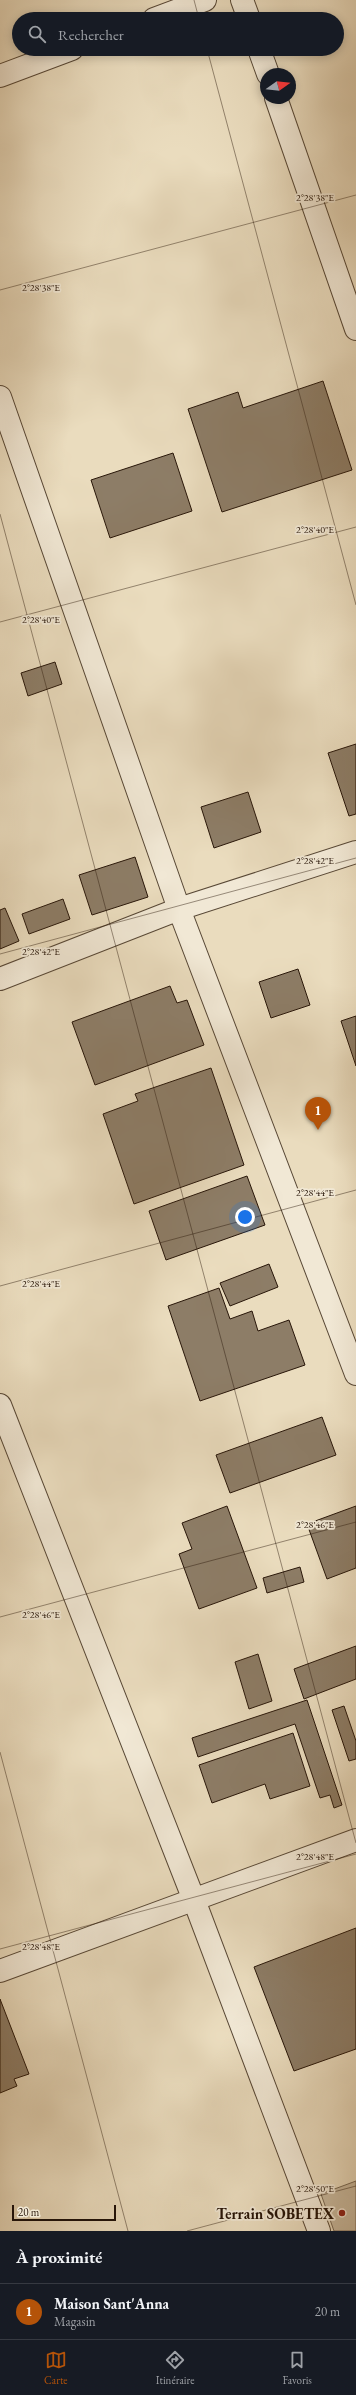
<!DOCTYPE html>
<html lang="fr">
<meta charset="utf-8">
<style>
:root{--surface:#171b24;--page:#242831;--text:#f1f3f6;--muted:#9ea1a6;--line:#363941;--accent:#b45309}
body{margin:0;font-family:"EB Garamond",serif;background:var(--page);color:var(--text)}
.compass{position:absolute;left:260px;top:68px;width:36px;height:36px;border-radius:50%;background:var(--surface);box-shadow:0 2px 10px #0003;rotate:75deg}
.scale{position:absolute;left:12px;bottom:10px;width:104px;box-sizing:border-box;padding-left:4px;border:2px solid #281609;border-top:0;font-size:11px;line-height:14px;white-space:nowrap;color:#281609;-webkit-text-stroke:3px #f1e8d5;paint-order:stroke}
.you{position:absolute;left:245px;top:1217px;width:14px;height:14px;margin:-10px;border:3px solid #fff;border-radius:50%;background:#1a73e8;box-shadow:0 0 0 6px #1a73e833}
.badge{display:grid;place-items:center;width:26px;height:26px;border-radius:50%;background:var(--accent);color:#fff;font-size:13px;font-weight:700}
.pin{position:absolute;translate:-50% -33px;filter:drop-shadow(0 1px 2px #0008)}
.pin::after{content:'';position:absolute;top:21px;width:14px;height:12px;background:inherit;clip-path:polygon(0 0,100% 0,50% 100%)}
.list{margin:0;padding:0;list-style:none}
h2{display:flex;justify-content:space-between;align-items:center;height:52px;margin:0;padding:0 16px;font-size:17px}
h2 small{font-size:13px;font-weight:400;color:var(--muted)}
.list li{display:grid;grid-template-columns:26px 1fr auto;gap:12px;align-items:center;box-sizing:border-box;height:56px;padding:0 16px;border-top:1px solid var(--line)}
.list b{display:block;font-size:15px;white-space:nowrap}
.list p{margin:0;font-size:13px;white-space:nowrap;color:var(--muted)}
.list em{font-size:13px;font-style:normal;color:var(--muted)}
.icon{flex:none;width:22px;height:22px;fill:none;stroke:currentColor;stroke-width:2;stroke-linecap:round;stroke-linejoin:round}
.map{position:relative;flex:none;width:356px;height:2231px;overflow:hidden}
.search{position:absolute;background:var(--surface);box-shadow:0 2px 10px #0003;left:12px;right:12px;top:12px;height:44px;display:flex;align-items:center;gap:10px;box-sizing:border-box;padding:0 14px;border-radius:22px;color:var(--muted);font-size:15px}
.sheet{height:108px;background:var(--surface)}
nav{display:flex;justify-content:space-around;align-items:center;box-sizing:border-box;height:56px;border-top:1px solid var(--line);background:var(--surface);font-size:11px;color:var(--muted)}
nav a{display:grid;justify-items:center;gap:2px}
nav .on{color:var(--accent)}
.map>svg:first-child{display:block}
.green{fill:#c9ba9f;stroke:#786854}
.building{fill:#8d7d67;stroke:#281609}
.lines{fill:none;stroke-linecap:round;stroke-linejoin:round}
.minor-casing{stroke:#584836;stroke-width:24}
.minor{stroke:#f1e8d5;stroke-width:22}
.ticks{fill:none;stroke:#281609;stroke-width:1;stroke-opacity:0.45}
.poi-dot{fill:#8f2418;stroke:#f1e8d5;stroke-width:1.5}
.labels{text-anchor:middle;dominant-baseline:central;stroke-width:3.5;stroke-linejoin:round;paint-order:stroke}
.poi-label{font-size:15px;font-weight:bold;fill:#281609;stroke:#f1e8d5;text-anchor:end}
.ticks-label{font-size:10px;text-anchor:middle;fill:#281609;stroke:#f1e8d5;stroke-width:3.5;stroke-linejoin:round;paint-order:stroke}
</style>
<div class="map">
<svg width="356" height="2231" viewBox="0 0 356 2231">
<rect width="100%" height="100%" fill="#eadcbe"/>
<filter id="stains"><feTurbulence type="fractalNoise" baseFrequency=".005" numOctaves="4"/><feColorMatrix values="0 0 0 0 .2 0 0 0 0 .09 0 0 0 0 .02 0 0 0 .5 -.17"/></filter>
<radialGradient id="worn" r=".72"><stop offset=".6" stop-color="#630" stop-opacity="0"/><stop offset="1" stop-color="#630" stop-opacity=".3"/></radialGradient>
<!-- green -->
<path class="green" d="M 356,2181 L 356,2231 L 334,2231 L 321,2194 Z"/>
<!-- building -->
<path class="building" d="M 323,381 L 352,470 L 222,512 L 188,409 L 238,392 L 243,408 Z
M 173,453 L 192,511 L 110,538 L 91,480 Z
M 55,662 L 62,684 L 28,696 L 21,673 Z
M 356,744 L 356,814 L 349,816 L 328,753 Z
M 248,792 L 261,832 L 214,848 L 201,807 Z
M 135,857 L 148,897 L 92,915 L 79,875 Z
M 63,899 L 70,919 L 29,934 L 22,914 Z
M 5,908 L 19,941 L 0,949 L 0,910 Z
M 298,969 L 310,1005 L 271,1018 L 259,982 Z
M 170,986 L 177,1003 L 187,1000 L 204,1045 L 95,1085 L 72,1022 Z
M 356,1016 L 356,1066 L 341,1021 Z
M 211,1068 L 244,1165 L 134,1204 L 103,1114 L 138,1101 L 135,1094 Z
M 247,1176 L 265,1225 L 166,1260 L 149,1211 Z
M 269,1264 L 278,1287 L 230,1306 L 220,1283 Z
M 219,1288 L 230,1319 L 252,1311 L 258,1331 L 289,1320 L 305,1365 L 200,1401 L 168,1306 Z
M 322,1417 L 336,1455 L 230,1493 L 216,1455 Z
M 227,1506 L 257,1588 L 199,1609 L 179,1554 L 192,1549 L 182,1523 Z
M 356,1506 L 356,1568 L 327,1579 L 307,1524 Z
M 300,1567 L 304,1582 L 267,1593 L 263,1578 Z
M 356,1646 L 356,1679 L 304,1699 L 294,1669 Z
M 258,1654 L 272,1701 L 249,1709 L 235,1662 Z
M 307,1700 L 342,1805 L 334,1808 L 330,1795 L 320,1798 L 295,1724 L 198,1757 L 192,1738 Z
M 344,1706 L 356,1741 L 356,1759 L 349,1761 L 332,1710 Z
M 293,1733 L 310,1786 L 270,1799 L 265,1784 L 212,1803 L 199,1765 Z
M 356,1928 L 356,2049 L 294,2071 L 254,1967 Z
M 0,1999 L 29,2074 L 14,2079 L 17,2086 L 0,2093 Z"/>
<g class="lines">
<!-- minor casing -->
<g class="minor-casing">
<path id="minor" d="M 242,0 L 249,19
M 154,19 L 205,0
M 259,49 L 268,74
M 0,76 L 72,49
M 276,98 L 356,329
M 0,397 L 179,909 L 356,1374
M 0,979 L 179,909 L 356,852
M 0,1405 L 194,1900 L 319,2231
M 0,1971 L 356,1840"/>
</g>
<!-- minor -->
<use href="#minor" class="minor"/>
</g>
<!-- ticks -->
<path class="ticks" d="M 194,0 L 199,19M 207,49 L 356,605M 0,290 L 356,195M 0,514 L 356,1843M 0,622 L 356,527M 0,954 L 356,858M 0,1286 L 356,1190M 0,1617 L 356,1522M 0,1752 L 128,2231M 0,1949 L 356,1854M 187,2231 L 356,2186"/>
<!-- markers -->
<circle class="poi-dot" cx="342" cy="2213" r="4"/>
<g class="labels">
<!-- poi labels -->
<g class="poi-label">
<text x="334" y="2213">Terrain SOBETEX</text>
</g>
</g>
<g class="ticks-label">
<text x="315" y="201">2°28'38"E</text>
<text x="41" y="291">2°28'38"E</text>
<text x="315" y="533">2°28'40"E</text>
<text x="41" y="623">2°28'40"E</text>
<text x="315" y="864">2°28'42"E</text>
<text x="41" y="955">2°28'42"E</text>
<text x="315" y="1196">2°28'44"E</text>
<text x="41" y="1287">2°28'44"E</text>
<text x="315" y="1528">2°28'46"E</text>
<text x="41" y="1618">2°28'46"E</text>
<text x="315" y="1860">2°28'48"E</text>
<text x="41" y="1950">2°28'48"E</text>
<text x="315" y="2192">2°28'50"E</text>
</g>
<rect width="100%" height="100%" filter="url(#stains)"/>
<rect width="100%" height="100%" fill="url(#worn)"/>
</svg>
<svg class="compass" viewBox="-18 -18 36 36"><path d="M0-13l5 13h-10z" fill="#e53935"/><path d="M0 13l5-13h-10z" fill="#9ea1a6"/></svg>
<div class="scale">20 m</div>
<div class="you"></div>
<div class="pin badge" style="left:318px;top:1130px">1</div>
<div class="search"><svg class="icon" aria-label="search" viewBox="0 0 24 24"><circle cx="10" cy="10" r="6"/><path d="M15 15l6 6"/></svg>Rechercher</div>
</div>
<section class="sheet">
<h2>À proximité<small></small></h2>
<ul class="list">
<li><span class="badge">1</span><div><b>Maison Sant'Anna</b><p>Magasin</p></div><em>20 m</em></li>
</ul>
</section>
<nav>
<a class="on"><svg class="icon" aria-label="map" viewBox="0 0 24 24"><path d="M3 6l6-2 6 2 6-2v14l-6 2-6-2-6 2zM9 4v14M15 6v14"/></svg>Carte</a>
<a><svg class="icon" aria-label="directions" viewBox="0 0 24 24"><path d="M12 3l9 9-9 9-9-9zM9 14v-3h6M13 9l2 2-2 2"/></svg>Itinéraire</a>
<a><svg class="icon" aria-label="saved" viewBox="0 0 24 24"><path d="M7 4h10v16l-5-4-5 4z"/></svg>Favoris</a>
</nav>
